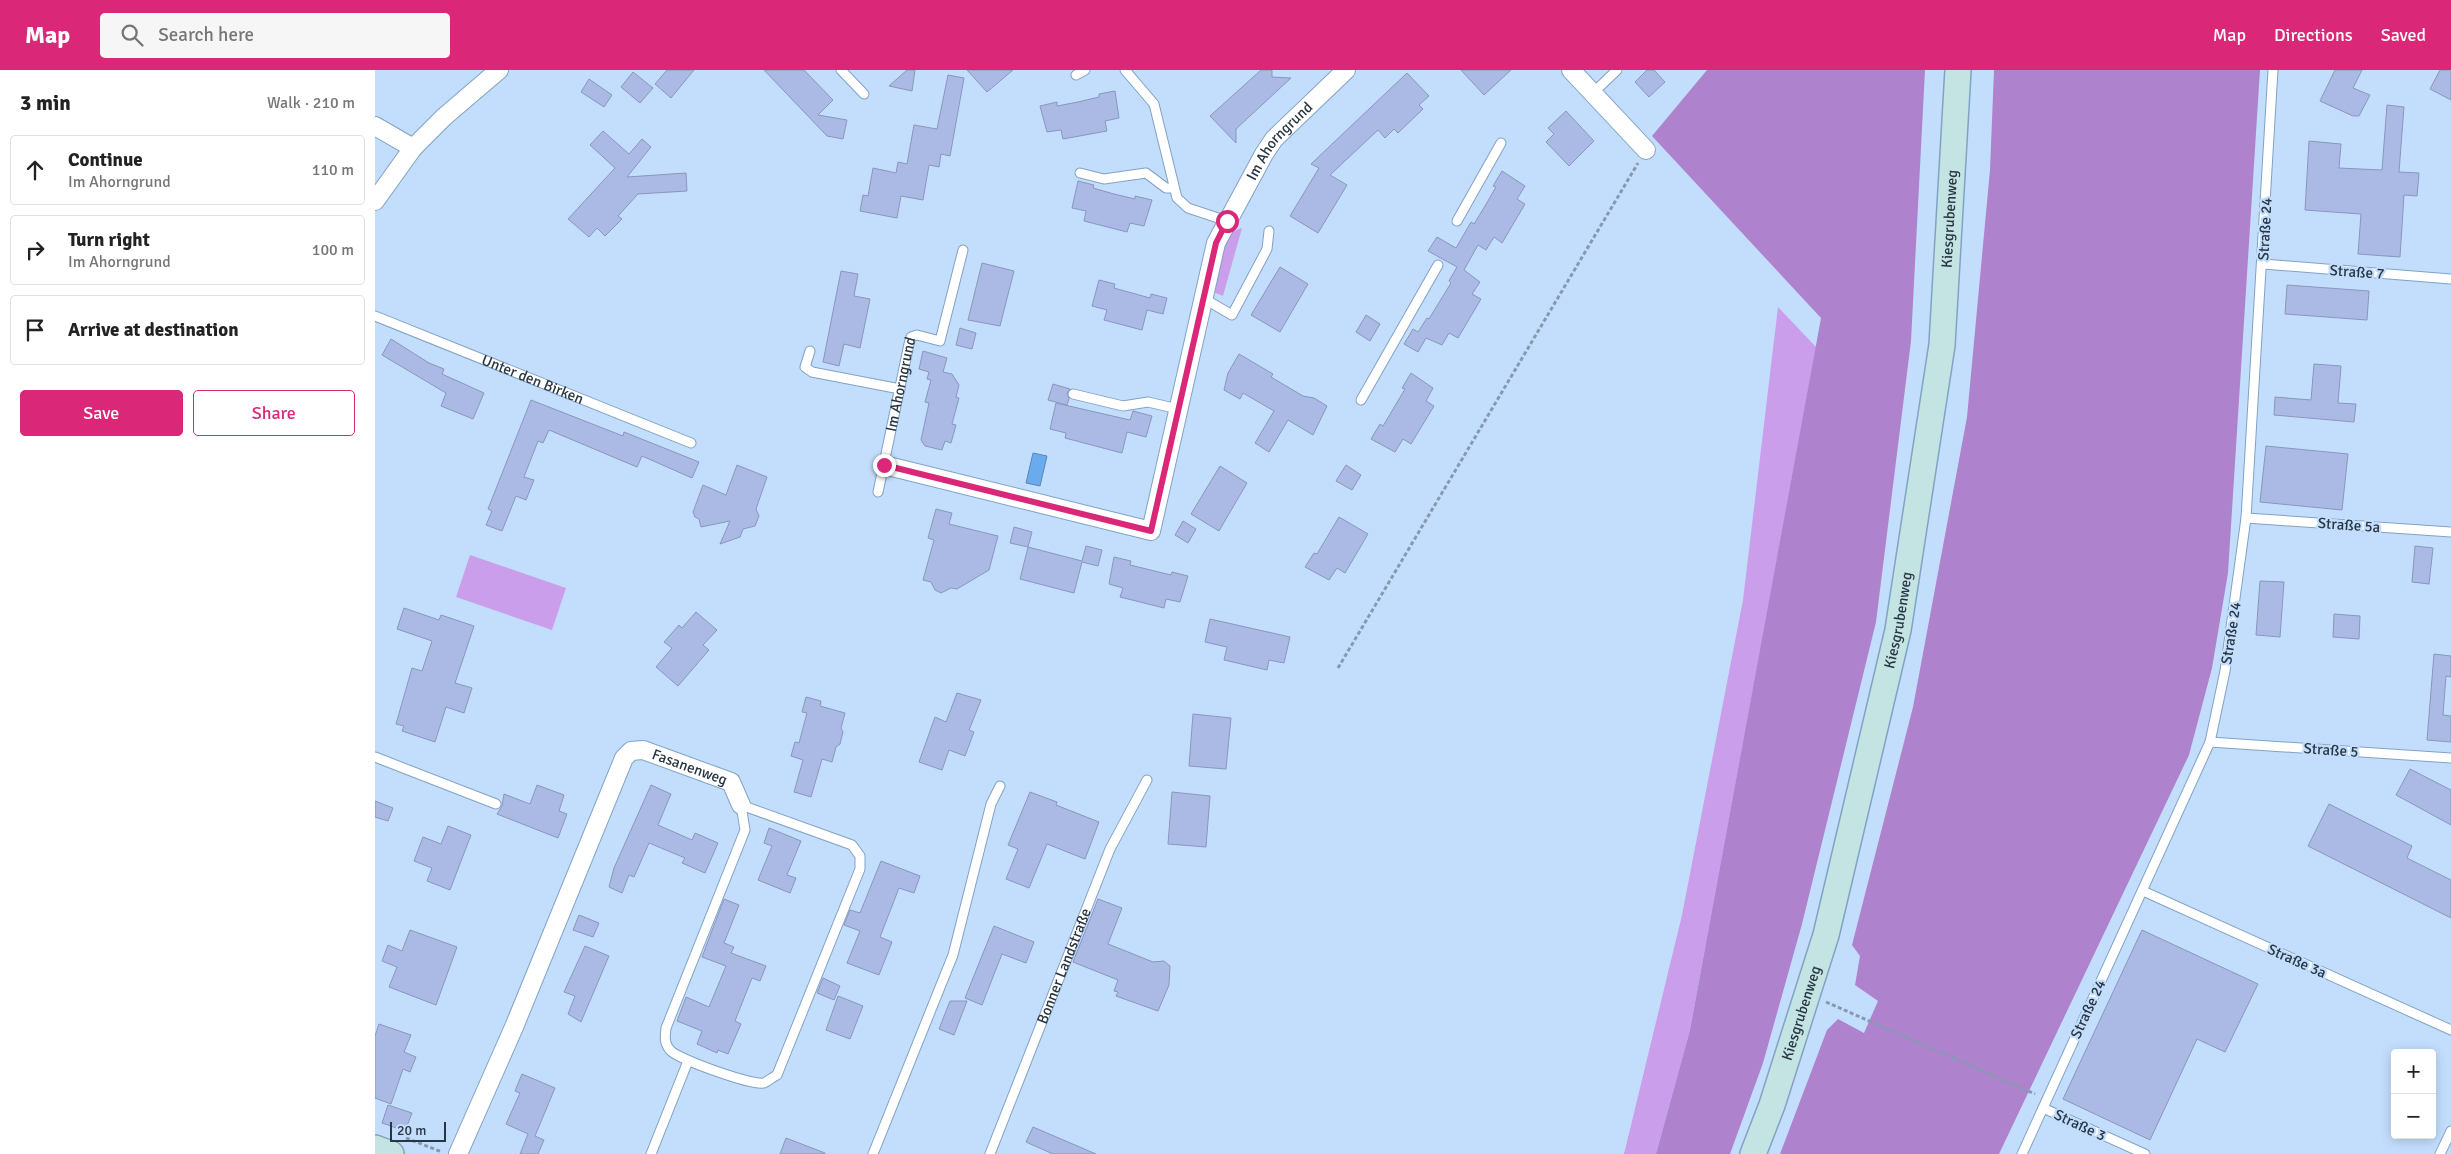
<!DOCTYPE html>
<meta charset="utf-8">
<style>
:root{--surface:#fff;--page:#f6f6f6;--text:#222;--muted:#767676;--line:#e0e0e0;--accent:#db2777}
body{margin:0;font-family:Signika,sans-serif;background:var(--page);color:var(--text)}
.controls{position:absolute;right:15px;bottom:15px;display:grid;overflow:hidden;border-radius:5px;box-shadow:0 2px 12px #0003}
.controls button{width:45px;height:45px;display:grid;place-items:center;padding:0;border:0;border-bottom:1px solid var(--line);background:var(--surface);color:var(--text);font:25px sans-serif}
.scale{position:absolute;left:15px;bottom:12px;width:56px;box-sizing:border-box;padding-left:5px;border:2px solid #283543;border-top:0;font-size:14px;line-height:18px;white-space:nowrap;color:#283543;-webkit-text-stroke:4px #c3defc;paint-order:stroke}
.stop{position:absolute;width:15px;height:15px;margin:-11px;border:4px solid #db2777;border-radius:50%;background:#fff}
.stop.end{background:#db2777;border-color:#fff;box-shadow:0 1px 5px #0008}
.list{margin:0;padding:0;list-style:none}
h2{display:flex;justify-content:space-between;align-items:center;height:65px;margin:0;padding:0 20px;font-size:21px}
h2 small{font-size:16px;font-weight:400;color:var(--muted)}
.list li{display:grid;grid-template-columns:32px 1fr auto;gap:15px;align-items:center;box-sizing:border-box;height:70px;margin:0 10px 10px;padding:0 10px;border:1px solid var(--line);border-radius:5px}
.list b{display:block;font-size:19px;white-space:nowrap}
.list p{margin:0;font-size:16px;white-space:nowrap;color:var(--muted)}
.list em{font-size:16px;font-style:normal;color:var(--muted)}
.actions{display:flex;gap:10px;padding:15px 20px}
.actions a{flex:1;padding:11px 0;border:1px solid var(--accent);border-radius:5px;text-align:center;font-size:18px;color:var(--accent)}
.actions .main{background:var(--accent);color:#fff}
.icon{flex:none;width:28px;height:28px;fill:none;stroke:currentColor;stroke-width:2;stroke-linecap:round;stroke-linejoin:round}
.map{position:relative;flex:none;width:2076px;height:1084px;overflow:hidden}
header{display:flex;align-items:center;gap:30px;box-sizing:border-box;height:70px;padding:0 25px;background:var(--accent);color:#fff}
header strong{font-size:24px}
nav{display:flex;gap:28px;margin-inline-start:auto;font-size:18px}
.search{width:350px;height:45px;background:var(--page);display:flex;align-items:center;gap:12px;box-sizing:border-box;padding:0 18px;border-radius:5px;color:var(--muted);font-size:19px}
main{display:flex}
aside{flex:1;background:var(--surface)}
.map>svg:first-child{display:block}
.green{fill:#ca9eea}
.forest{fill:#ae82cd}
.water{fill:#6aabed;stroke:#5688ba}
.building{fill:#abbae4;stroke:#8996bf}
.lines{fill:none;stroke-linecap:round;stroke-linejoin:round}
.service-casing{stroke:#81a2c4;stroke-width:11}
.minor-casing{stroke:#81a2c4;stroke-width:20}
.secondary-casing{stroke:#81a2c4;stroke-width:28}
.path{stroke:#859ab2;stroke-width:3;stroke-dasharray:4 2.5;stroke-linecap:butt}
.service{stroke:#fff;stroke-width:9}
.minor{stroke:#fff;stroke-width:18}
.secondary{stroke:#c3e4e2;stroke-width:25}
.route{stroke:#db2777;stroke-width:6}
.labels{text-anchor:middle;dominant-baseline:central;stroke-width:4.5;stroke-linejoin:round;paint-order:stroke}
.street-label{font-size:15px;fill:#283543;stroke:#c3defc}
</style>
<header>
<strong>Map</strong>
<div class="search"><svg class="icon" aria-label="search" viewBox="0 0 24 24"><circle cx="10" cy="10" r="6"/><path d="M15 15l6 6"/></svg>Search here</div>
<nav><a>Map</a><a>Directions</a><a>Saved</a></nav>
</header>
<main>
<aside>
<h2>3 min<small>Walk · 210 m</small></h2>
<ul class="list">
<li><svg class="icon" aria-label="ahead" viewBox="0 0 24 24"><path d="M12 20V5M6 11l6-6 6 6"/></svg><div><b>Continue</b><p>Im Ahorngrund</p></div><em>110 m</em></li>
<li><svg class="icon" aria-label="right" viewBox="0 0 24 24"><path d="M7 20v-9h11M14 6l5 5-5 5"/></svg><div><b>Turn right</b><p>Im Ahorngrund</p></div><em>100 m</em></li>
<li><svg class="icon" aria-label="arrive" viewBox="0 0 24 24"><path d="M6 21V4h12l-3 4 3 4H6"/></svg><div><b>Arrive at destination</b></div></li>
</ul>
<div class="actions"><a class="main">Save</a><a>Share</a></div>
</aside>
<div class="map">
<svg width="2076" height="1084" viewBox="0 0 2076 1084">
<rect width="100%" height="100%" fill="#c3defc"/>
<!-- green -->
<path class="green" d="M 867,158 L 848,226 L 836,221 C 841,200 843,164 867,158 Z
M 1403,237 L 1441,277 L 1315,960 L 1281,1084 L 1249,1084 L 1307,845 L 1368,530 Z
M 95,485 L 191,518 L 177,560 L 81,527 Z"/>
<!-- forest -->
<path class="forest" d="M 1332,0 L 1550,0 L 1536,271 L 1501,552 L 1427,854 L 1388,993 L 1355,1084 L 1281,1084 L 1315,960 L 1446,248 L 1277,66 Z
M 1619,0 L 1885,0 L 1853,503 L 1837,598 L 1814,685 L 1624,1084 L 1405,1084 L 1452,960 L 1463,949 L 1489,963 L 1503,931 L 1480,915 L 1485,886 L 1477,875 L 1538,637 L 1592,347 L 1615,100 Z"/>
<!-- water -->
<path class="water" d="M 658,383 L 672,386 L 665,416 L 651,413 Z"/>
<!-- building -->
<path class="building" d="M 292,0 L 319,0 L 296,28 L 280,14 Z
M 389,0 L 429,0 L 458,30 L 443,45 L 472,50 L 468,69 L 452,66 Z
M 532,0 L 540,0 L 537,21 L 514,16 Z
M 592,0 L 638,0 L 612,22 Z
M 886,0 L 897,0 L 897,7 L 916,8 L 861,59 L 861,73 L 835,46 Z
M 1086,0 L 1136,0 L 1109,25 Z
M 1272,0 L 1279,0 L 1290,12 L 1274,27 L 1260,12 Z
M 1960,0 L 1987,0 L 1978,18 L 1995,25 L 1984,46 L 1978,46 L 1945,31 Z
M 2065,0 L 2076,0 L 2076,30 L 2055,19 Z
M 258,2 L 278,18 L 265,33 L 246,17 Z
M 1032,3 L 1054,26 L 1044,35 L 1048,39 L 1023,63 L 1019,59 L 1010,68 L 1003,60 L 955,105 L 972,115 L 943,163 L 915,146 L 944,98 L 936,94 Z
M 573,5 L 589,8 L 575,86 L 566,84 L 564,97 L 554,95 L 548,130 L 526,126 L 522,148 L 485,141 L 488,125 L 493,126 L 498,98 L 521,103 L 523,92 L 532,94 L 539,55 L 562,59 Z
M 214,9 L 237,25 L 229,37 L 206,22 Z
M 740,21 L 744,48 L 730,51 L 732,61 L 688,69 L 686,60 L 672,62 L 665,36 L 682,32 L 682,36 L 703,32 L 724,27 L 724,24 Z
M 2012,35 L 2029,37 L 2024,102 L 2044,103 L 2042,126 L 2029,125 L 2025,187 L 1983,184 L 1986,144 L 1930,140 L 1934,71 L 1966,74 L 1964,98 L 2007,100 Z
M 1191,41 L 1219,71 L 1194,96 L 1171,72 L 1179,64 L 1173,58 Z
M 228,61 L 254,84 L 267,69 L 276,77 L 252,107 L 311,103 L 312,121 L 263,124 L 243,146 L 247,149 L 230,166 L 222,158 L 214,167 L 193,149 L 240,98 L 215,75 Z
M 1127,101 L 1150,116 L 1142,129 L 1150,134 L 1127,173 L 1119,167 L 1111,180 L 1103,175 L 1089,200 L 1105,212 L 1097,224 L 1106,229 L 1083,268 L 1074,263 L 1067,275 L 1051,268 L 1043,282 L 1029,274 L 1038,259 L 1043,262 L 1052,248 L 1054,249 L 1076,213 L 1074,211 L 1082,197 L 1053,181 L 1062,167 L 1081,178 L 1096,152 L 1099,154 L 1110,136 L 1121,117 L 1118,116 Z
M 703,111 L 719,115 L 718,118 L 739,124 L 760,129 L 760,126 L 777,130 L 769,156 L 755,153 L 752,162 L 709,151 L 711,141 L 697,138 Z
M 607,193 L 639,201 L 625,256 L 593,250 Z
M 905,197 L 933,214 L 905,262 L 876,245 Z
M 466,201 L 483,204 L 479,226 L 495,229 L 485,278 L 469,274 L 464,296 L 448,292 Z
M 724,210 L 740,214 L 739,218 L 775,228 L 776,224 L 792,228 L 788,244 L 772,240 L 767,260 L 729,250 L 732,240 L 717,236 Z
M 1912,215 L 1994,221 L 1992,250 L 1910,244 Z
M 991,245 L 1005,254 L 995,271 L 981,262 Z
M 585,258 L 601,263 L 597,279 L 581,275 Z
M 16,269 L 54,293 L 69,299 L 67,304 L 109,323 L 98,349 L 66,336 L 71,323 L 7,285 Z
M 548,281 L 572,288 L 568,302 L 577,304 L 584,315 L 581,327 L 584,328 L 577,354 L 581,355 L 576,373 L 570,371 L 567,380 L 550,376 L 546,370 L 554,333 L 550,332 L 556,310 L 552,309 L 554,302 L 544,299 Z
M 864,284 L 898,304 L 896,307 L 928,326 L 939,328 L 952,336 L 938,365 L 913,350 L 894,382 L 880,373 L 899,341 L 868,323 L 865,329 L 849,320 L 853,303 Z
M 1939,294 L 1966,296 L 1963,333 L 1981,334 L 1979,352 L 1899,345 L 1900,327 L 1936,330 Z
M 1036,303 L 1058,318 L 1051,331 L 1059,336 L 1036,374 L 1028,369 L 1020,382 L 996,369 L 1005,354 L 1008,356 L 1030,319 L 1027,318 Z
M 678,314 L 695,319 L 692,323 L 694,329 L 692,335 L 673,330 Z
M 156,330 L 248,366 L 249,362 L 324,392 L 317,408 L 267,386 L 262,397 L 174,360 L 168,373 L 163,371 L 149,407 L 159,410 L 151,430 L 141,426 L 127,461 L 111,455 L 117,441 L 113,439 Z
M 681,333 L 755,350 L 758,341 L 777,346 L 771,367 L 752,362 L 747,383 L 690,368 L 691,363 L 675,359 Z
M 1891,376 L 1973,384 L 1967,440 L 1885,432 Z
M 362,395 L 392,407 L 381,439 L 384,446 L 380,456 L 368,459 L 365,467 L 345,474 L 355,451 L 326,457 L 324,449 L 320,447 L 318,442 L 328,415 L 351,425 Z
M 971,395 L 986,405 L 977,420 L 961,411 Z
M 845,396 L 872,413 L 844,461 L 816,444 Z
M 561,439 L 577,443 L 574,454 L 623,466 L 614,500 L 582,519 L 576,518 L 566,523 L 560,520 L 556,512 L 548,510 L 559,470 L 553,468 Z
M 964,447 L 993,464 L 970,503 L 962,498 L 954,510 L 930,497 L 939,483 L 942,484 Z
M 808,451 L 821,459 L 813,473 L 800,465 Z
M 639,457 L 657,462 L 653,477 L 707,491 L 711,476 L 727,480 L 723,496 L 707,492 L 699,523 L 645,509 L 653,477 L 635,473 Z
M 2040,476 L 2058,478 L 2054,514 L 2037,512 Z
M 739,487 L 756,491 L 755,495 L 796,505 L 797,502 L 813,506 L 805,532 L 791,529 L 789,538 L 745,527 L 748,518 L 734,514 Z
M 1885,511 L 1909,512 L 1905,567 L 1881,565 Z
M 29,538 L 64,550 L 66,545 L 99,556 L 80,613 L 97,618 L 89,643 L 71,637 L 60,672 L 27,661 L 29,656 L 21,654 L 37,598 L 47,601 L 57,571 L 22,559 Z
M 321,542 L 342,560 L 328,575 L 334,580 L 303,616 L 281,597 L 297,578 L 289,572 L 304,555 L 307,558 Z
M 1959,544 L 1985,546 L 1984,569 L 1958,567 Z
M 835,549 L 915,567 L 909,593 L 894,590 L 892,600 L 849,590 L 852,577 L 830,572 Z
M 2059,584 L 2076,586 L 2076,607 L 2071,606 L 2068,645 L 2076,646 L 2076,672 L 2052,670 Z
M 582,623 L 606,630 L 594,660 L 599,662 L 590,686 L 574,680 L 567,700 L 544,692 L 560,647 L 571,652 Z
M 431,627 L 446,631 L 445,636 L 470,643 L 466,658 L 468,662 L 465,674 L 461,677 L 457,692 L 447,689 L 436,727 L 419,722 L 428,690 L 416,686 L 420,672 L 424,673 L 432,643 L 427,642 Z
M 818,644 L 856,648 L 851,699 L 814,696 Z
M 2035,699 L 2076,720 L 2076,755 L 2021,725 Z
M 162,715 L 189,725 L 184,741 L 192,744 L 183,768 L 122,744 L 127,736 L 129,724 L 155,734 Z
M 276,715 L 296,724 L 283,755 L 317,770 L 320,763 L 343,773 L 330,803 L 307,793 L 310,788 L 274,773 L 259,807 L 254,805 L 247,823 L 234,817 L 239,798 Z
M 655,722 L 682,732 L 681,735 L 724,752 L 710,789 L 672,774 L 654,818 L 631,809 L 643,779 L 633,775 Z
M 797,722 L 835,726 L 831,777 L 793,774 Z
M 0,731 L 18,738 L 13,751 L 0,747 Z
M 1954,734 L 2037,776 L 2032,788 L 2076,810 L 2076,848 L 1933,776 Z
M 73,756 L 96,765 L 75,820 L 52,811 L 57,798 L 39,791 L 48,767 L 66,774 Z
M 394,758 L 426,771 L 412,805 L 421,808 L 415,823 L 383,810 L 397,776 L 389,773 Z
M 506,791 L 545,806 L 539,823 L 524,818 L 505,867 L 517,872 L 504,905 L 472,893 L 485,861 L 469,855 L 475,840 L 485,843 Z
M 349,829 L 364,835 L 349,873 L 359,877 L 356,883 L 391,896 L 385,911 L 377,908 L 360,951 L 366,954 L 353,984 L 343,980 L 342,983 L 322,974 L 327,961 L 302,951 L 311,927 L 334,937 L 351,896 L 327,887 Z
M 723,829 L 747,838 L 733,874 L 778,892 L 789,891 L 795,896 L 794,915 L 783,941 L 741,926 L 743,922 L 739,921 L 743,910 L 698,892 Z
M 204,845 L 224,853 L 218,867 L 198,860 Z
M 619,856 L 659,872 L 651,893 L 627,884 L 607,935 L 590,928 Z
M 35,860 L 82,877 L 61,935 L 14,917 L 22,897 L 7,891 L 13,875 L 27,881 Z
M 1767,860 L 1883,914 L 1850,982 L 1822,969 L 1775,1070 L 1688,1029 Z
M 210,876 L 234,886 L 206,952 L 193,944 L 200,926 L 189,922 Z
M 448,908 L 465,916 L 459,930 L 442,923 Z
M 463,926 L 488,936 L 475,969 L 451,960 Z
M 575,931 L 592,931 L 579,965 L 564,959 Z
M 4,954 L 36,965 L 29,982 L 41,987 L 35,1002 L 28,999 L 16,1034 L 0,1028 L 0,966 Z
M 147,1004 L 180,1018 L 160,1066 L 169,1070 L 163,1084 L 145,1084 L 153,1064 L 131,1054 L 145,1023 L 140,1021 Z
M 13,1035 L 37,1043 L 30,1061 L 7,1053 Z
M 658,1057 L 721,1084 L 678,1084 L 651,1072 Z
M 411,1068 L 450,1083 L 450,1084 L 405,1084 Z"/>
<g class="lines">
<!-- service casing -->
<g class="service-casing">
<g id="service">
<path d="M 466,0 L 489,24"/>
<path d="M 750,0 L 779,34 L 802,128 L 813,138 L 852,151"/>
<path d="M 701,5 L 710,0"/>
<path d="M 1218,23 L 1242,0"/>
<path d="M 705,103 L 729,109 L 771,103 L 791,118 L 799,118"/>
<path d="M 1082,151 L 1126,73"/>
<path d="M 1888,194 L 2076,209"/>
<path d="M 828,228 L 857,245 L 892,179 L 894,161"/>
<path id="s1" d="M 0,246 L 316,373"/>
<path d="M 435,281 L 430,297 L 437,302 L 525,319"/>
<path d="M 698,324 L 748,336 L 773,332 L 803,339"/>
<path d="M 986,330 L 1063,195"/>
<path id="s2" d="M 503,422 L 534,274 L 536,267 L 542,265 L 565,271 L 588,180"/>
<path d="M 1871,448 L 2076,462"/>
<path d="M 1835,672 L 2076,688"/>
<path d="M 0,687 L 121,734"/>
<path d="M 366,735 L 477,775 L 485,786 L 485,799 L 402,1005 C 398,1007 393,1011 389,1013 C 378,1016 302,989 295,980 C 289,973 290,967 291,958 L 370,760 Z"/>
<path d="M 1768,821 L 2076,960"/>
<path d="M 1668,1038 L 1770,1084"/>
<path d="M 276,1084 L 313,991"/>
<path d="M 498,1084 L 578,885 L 616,734 L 625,716"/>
<path id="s3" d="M 615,1084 L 735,779 L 772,710"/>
<path d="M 1647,1084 L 1835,672 L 1850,601 L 1871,448 L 1898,0"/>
<path d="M 2065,1084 L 2076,1061"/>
</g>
</g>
<!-- minor casing -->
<g class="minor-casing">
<g id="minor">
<path d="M 1196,0 L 1271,80"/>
<path d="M 0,56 L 38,78"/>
<path d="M 0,131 L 38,78 L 69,47 L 124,0"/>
<path id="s4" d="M 509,395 L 776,461 L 841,173 L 889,84 L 899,69 L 971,0"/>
<path id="s5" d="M 83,1084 L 139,957 L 249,688 L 256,681 L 268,680 L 356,712 L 366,735"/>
</g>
</g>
<!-- secondary casing -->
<g class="secondary-casing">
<g id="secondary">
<path d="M 0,1078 L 16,1084"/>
<path id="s6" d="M 1378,1084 L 1397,1035 L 1451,865 L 1523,560 L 1567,275 L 1583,0"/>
</g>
</g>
<!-- path -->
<path class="path" d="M 963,598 L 1263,93
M 1451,932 L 1660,1024
M 31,1068 L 67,1082"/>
<!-- service -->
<use href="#service" class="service"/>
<!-- minor -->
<use href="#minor" class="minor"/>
<!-- secondary -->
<use href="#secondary" class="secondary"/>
</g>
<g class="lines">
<!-- route -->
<path class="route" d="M 509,395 L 776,461 L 841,173 L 852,151"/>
</g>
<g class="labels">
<!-- street labels -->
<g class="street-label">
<text stroke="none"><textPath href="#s4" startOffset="691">Im Ahorngrund</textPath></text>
<text stroke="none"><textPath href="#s6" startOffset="959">Kiesgrubenweg</textPath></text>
<text transform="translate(1890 159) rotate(-87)">Straße 24</text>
<text transform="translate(1982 202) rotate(4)">Straße 7</text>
<text stroke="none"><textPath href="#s1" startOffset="170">Unter den Birken</textPath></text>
<text stroke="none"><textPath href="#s2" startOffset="110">Im Ahorngrund</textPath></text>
<text transform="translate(1974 455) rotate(4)">Straße 5a</text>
<text stroke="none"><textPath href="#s6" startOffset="554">Kiesgrubenweg</textPath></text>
<text transform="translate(1856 563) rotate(-81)">Straße 24</text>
<text transform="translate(1956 680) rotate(4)">Straße 5</text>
<text stroke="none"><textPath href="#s5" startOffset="501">Fasanenweg</textPath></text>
<text transform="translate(1922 891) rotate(24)">Straße 3a</text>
<text stroke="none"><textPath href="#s3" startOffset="202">Bonner Landstraße</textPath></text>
<text transform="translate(1713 939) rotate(-65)">Straße 24</text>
<text stroke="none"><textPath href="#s6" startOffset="149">Kiesgrubenweg</textPath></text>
<text transform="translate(1705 1055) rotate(25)">Straße 3</text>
</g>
</g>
</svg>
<div class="controls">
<button>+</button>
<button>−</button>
</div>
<div class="scale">20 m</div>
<div class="stop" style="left:852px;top:151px"></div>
<div class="stop end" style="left:509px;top:395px"></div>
</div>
</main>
